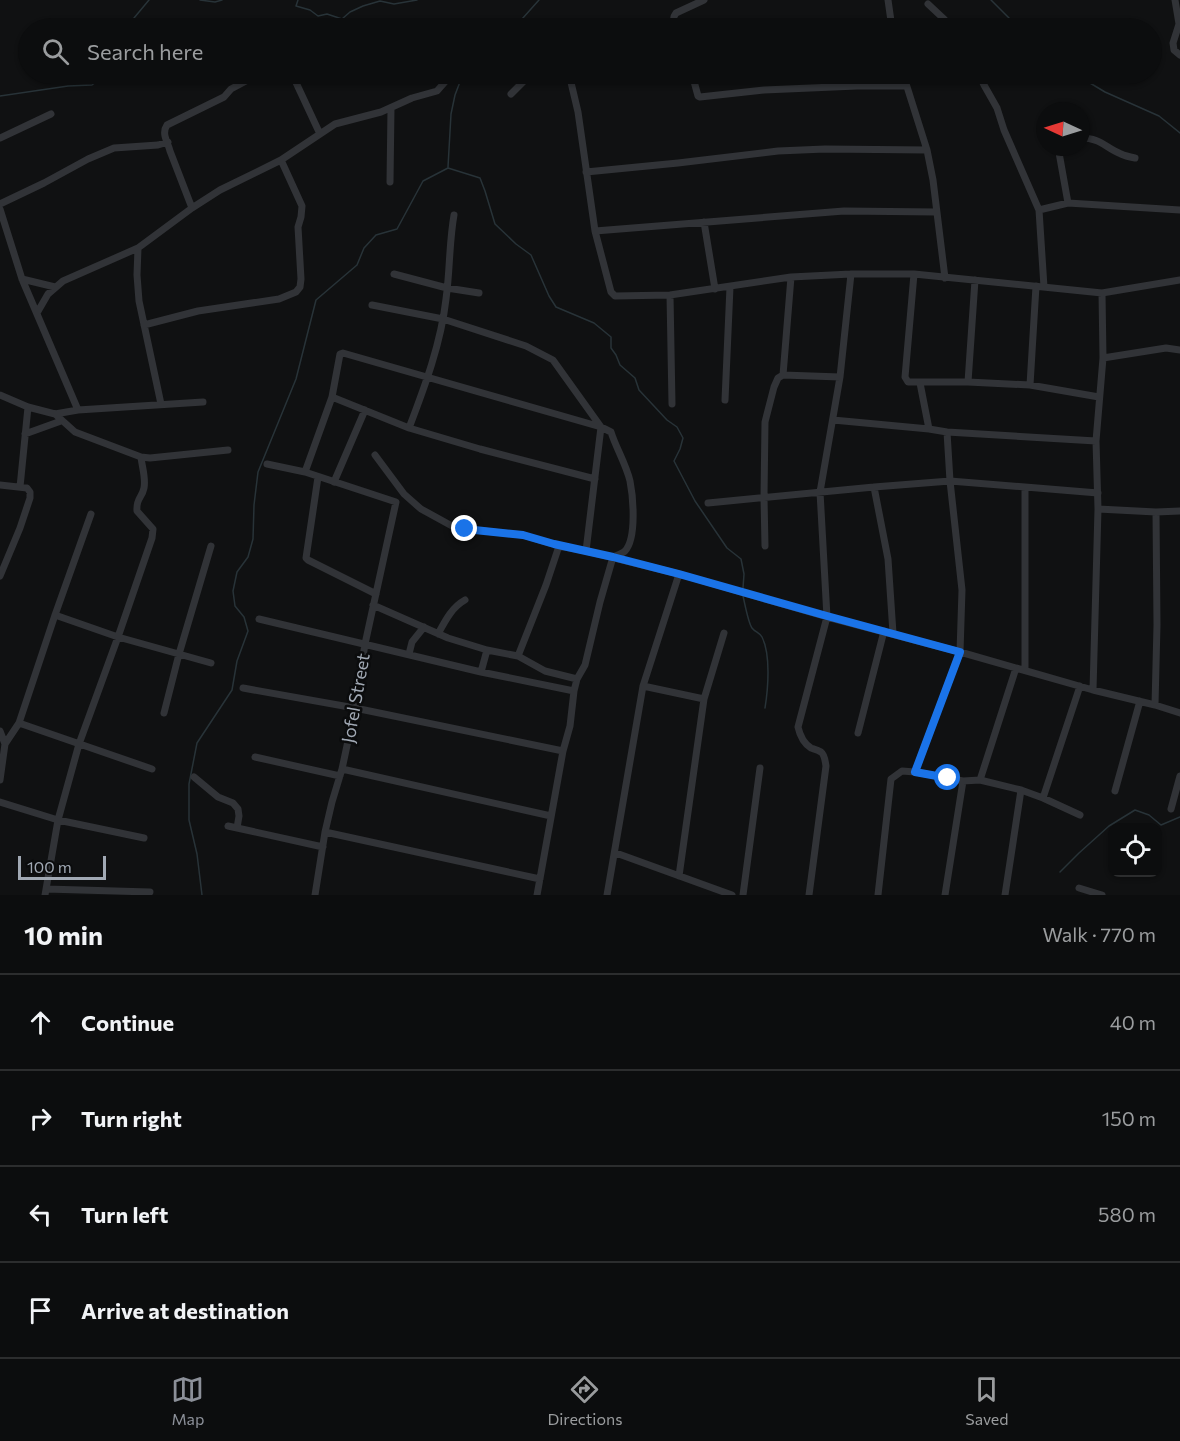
<!DOCTYPE html>
<meta charset="utf-8">
<style>
:root{--surface:#0c0d0e;--page:#151617;--text:#f1f3f6;--muted:#9a9c9e;--line:#2c2d2e;--accent:#8c9099}
body{margin:0;font-family:Commissioner,sans-serif;background:var(--page);color:var(--text)}
.controls{position:absolute;right:18px;bottom:18px;display:grid;overflow:hidden;border-radius:12px;box-shadow:0 2px 4px #0004}
.controls button{width:54px;height:54px;display:grid;place-items:center;padding:0;border:0;border-bottom:2px solid var(--line);background:var(--surface);color:var(--text);font:30px sans-serif}
.compass{position:absolute;left:1036px;top:102px;width:54px;height:54px;border-radius:50%;background:var(--surface);box-shadow:0 2px 4px #0004;rotate:274deg}
.scale{position:absolute;left:18px;bottom:15px;width:88px;box-sizing:border-box;padding-left:6px;border:3px solid #a1a9b4;border-top:0;font-size:16px;line-height:21px;white-space:nowrap;color:#a1a9b4;-webkit-text-stroke:4px #0b0c0d;paint-order:stroke}
.stop{position:absolute;width:18px;height:18px;margin:-14px;border:4px solid #1a73e8;border-radius:50%;background:#fff}
.stop.end{background:#1a73e8;border-color:#fff;box-shadow:0 2px 6px #0008}
.list{margin:0;padding:0;list-style:none}
h2{display:flex;justify-content:space-between;align-items:center;height:78px;margin:0;padding:0 24px;font-size:26px}
h2 small{font-size:20px;font-weight:400;color:var(--muted)}
.list li{display:grid;grid-template-columns:39px 1fr auto;gap:18px;align-items:center;box-sizing:border-box;height:96px;padding:0 24px;border-top:2px solid var(--line)}
.list b{display:block;font-size:22px;white-space:nowrap}
.list em{font-size:20px;font-style:normal;color:var(--muted)}
.icon{flex:none;width:33px;height:33px;fill:none;stroke:currentColor;stroke-width:2;stroke-linecap:round;stroke-linejoin:round}
.map{position:relative;flex:none;width:1180px;height:895px;overflow:hidden}
.search{position:absolute;background:var(--surface);box-shadow:0 2px 4px #0004;left:18px;right:18px;top:18px;height:66px;display:flex;align-items:center;gap:15px;box-sizing:border-box;padding:0 21px;border-radius:33px;color:var(--muted);font-size:22px}
.sheet{height:462px;background:var(--surface)}
nav{display:flex;justify-content:space-around;align-items:center;box-sizing:border-box;height:84px;border-top:2px solid var(--line);background:var(--surface);font-size:16px;color:var(--muted)}
nav a{display:grid;justify-items:center;gap:3px}
nav .on{color:var(--accent)}
.map>svg:first-child{display:block}
.lines{fill:none;stroke-linecap:round;stroke-linejoin:round}
.stream{stroke:#283338;stroke-width:1.5}
.street{stroke:#313337;stroke-width:7}
.route{stroke:#1a73e8;stroke-width:8}
.labels{text-anchor:middle;dominant-baseline:central;stroke-width:5;stroke-linejoin:round;paint-order:stroke}
.street-label{font-size:18px;fill:#a1a9b4;stroke:#0b0c0d}
</style>
<div class="map">
<svg width="1180" height="895" viewBox="0 0 1180 895">
<rect width="100%" height="100%" fill="#101112"/>
<g class="lines">
<!-- stream -->
<path class="stream" d="M 200,0 L 215,2 L 222,0
M 298,0 L 296,6 L 310,10 L 318,16 L 327,14 L 342,19 L 350,12 L 363,6 L 380,1 L 394,4 L 417,0
M 991,0 L 1019,28
M 127,28 L 129,24 L 149,0
M 514,28 L 539,0
M 1075,74 L 1105,92 L 1159,116 L 1180,133
M 0,96 L 68,86 L 92,85 L 106,74
M 448,167 L 451,114 L 455,95 L 463,74
M 743,596 C 745,604 748,622 752,628 C 755,632 760,633 762,637 C 771,655 768,689 765,708
M 1060,872 L 1079,853 L 1109,826 L 1135,810 L 1149,815 L 1161,825 L 1180,817
M 202,895 L 197,854 L 189,820 L 189,784 L 197,743 L 232,690 L 237,661 L 248,631 L 244,617 L 235,606 L 233,591 L 237,572 L 248,557 L 253,539 L 254,505 L 258,472 L 296,379 L 316,300 L 357,265 L 364,248 L 376,235 L 397,229 L 423,181 L 448,168 L 480,178 L 485,191 L 495,224 L 516,244 L 531,255 L 549,296 L 556,307 L 594,323 L 611,337 L 611,348 L 616,355 L 620,365 L 635,378 L 639,390 L 667,420 L 677,427 L 683,438 L 680,449 L 674,461 L 695,501 L 727,548 L 741,559 L 744,574 L 743,588"/>
<!-- street -->
<path class="street" d="M 888,0 L 892,28
M 1175,0 L 1179,24 L 1173,43 L 1174,50 L 1180,55
M 928,4 L 944,19 L 951,28
M 676,28 C 673,23 672,18 676,13 L 704,0
M 292,74 L 320,134
M 569,74 L 578,112 L 595,231 L 611,292 L 615,296 L 670,295 L 791,277 L 851,274 L 914,274 L 1102,293 L 1180,280
M 692,74 L 698,96 L 700,97 L 764,90 L 857,86 L 906,86
M 837,74 L 837,86
M 903,74 L 927,150 L 933,180 L 945,278
M 979,74 L 984,85 L 997,108 L 1004,130 L 1039,210 L 1044,287
M 511,94 L 531,74
M 0,138 L 51,114
M 1081,138 C 1101,138 1104,147 1121,154 C 1125,156 1130,157 1135,158
M 1058,147 L 1068,203
M 586,172 L 678,163 L 778,151 L 825,149 L 927,150
M 390,182 L 391,108
M 0,204 L 44,183 L 88,159 L 114,148 L 158,145 L 168,142
M 192,208 L 170,151 C 168,142 161,134 167,125 L 224,97 L 231,89 L 259,74
M 0,209 L 22,279 L 78,410
M 1039,210 L 1068,203 L 1180,210
M 704,222 L 715,289
M 595,231 L 844,211 L 936,212
M 394,274 L 447,288 L 479,293
M 914,274 L 905,377 L 908,382 L 968,382 L 1030,385 L 1099,397
M 22,279 L 55,287
M 670,295 L 672,404
M 372,305 L 443,319 L 526,346 L 553,360 L 601,427 L 586,551
M 37,313 L 48,294 L 63,281 L 138,248
M 144,325 L 198,311 L 279,299 L 296,292 L 300,287 L 301,279 L 298,227 L 301,217 L 302,206 L 281,160
M 1103,358 L 1166,348 L 1180,350
M 783,375 L 791,277
M 968,382 L 975,280
M 920,383 L 929,429
M 1030,385 L 1036,286
M 0,395 L 28,407 L 55,414 L 78,410 L 203,402
M 332,397 L 409,428 L 480,449 L 595,479
M 725,400 L 730,287
M 161,404 L 139,301 L 137,275 L 138,248 L 192,208 L 220,190 L 281,160 L 335,124 L 381,112 L 412,98 L 437,91 L 452,74
M 55,414 L 75,432 L 141,457 L 150,458 L 228,450
M 833,420 L 929,429 L 947,432 L 1096,441
M 409,428 C 425,386 441,343 446,299 C 450,271 449,243 454,215
M 25,434 L 61,421
M 375,455 L 404,494 L 421,509 L 452,526 L 465,529 L 523,535 L 559,546 L 586,551 L 679,574 L 827,617 L 960,652 L 1093,690 L 1155,705 L 1180,713
M 267,464 L 305,472 L 396,502 L 365,644 L 355,708 L 342,769 L 332,802 L 325,832 L 315,895
M 305,472 L 332,397 L 340,354 L 343,353 L 601,427 L 611,432 C 616,448 626,464 630,481 C 633,496 637,538 625,551 C 622,554 617,555 613,557 L 600,602 L 585,665 L 577,679 L 574,691 L 570,726 L 563,751 L 537,895
M 318,477 L 306,558 L 308,560 L 376,594
M 334,482 L 365,410
M 0,485 L 27,488 L 30,492 L 30,498 L 20,528 L 0,576
M 20,487 L 28,407
M 874,487 L 888,559 L 893,633
M 1025,487 L 1025,670
M 708,503 L 874,487 L 950,481 L 1098,493
M 1098,509 L 1156,512 L 1180,511
M 559,546 L 546,585 L 518,656 L 545,671 L 577,679
M 765,546 L 764,497 L 765,422 L 774,387 L 778,378 L 783,375 L 840,377
M 373,605 L 448,638 L 487,650
M 55,615 L 118,637 L 211,663
M 259,619 L 481,672 L 574,691
M 438,634 C 445,621 452,607 465,600
M 409,654 L 412,642 L 424,627
M 481,672 L 487,650 L 518,656
M 643,686 L 704,699
M 243,688 L 355,708 L 563,751
M 1093,690 L 1098,509 L 1096,441 L 1103,358 L 1102,293
M 1155,705 L 1157,625 L 1156,512
M 164,713 L 179,654 L 211,546
M 19,723 L 152,769
M 0,731 L 5,744
M 858,733 L 884,631
M 255,757 L 340,776
M 342,769 L 551,816
M 915,772 L 960,652 L 962,590 L 950,481 L 947,432
M 194,777 L 218,797 L 233,803 L 238,809 L 239,816 L 237,828
M 0,780 L 5,744 L 19,723 L 55,615 L 91,514
M 980,780 L 1016,668
M 1115,791 L 1140,701
M 1043,798 L 1080,686
M 0,802 L 58,820 L 144,838
M 1171,809 L 1180,776
M 228,826 L 323,847
M 325,832 L 540,879
M 616,853 L 732,895
M 679,876 L 704,699 L 724,633
M 1079,888 L 1102,895
M 46,889 L 150,892
M 45,895 L 58,820 L 79,744 L 118,637 L 152,538 L 153,529 L 137,511 C 136,498 142,498 144,488 C 146,478 142,467 141,457
M 607,895 L 643,686 L 679,574
M 743,895 L 760,768
M 809,895 L 826,766 C 825,761 825,755 821,752 C 818,750 814,749 811,748 C 803,743 800,736 798,727 L 827,617 L 820,492 L 840,377 L 851,274
M 878,895 L 891,779 L 902,771 L 915,772 L 963,781 L 980,780 L 1021,790 L 1043,798 L 1080,815
M 945,895 L 963,781
M 1005,895 L 1021,790"/>
</g>
<g class="lines">
<!-- route -->
<path class="route" d="M 465,529 L 523,535 L 554,544 L 613,557 L 679,574 L 827,616 L 960,652 L 915,772 L 948,778"/>
</g>
<g class="labels">
<!-- street labels -->
<g class="street-label">
<text transform="translate(355 698) rotate(-80)">Jofel Street</text>
</g>
</g>
</svg>
<div class="controls">
<button><svg class="icon" aria-label="locate" viewBox="0 0 24 24"><circle cx="12" cy="12" r="6"/><path d="M12 2v4M12 18v4M2 12h4M18 12h4"/></svg></button>
</div>
<svg class="compass" viewBox="-18 -18 36 36"><path d="M0-13l5 13h-10z" fill="#e53935"/><path d="M0 13l5-13h-10z" fill="#9a9c9e"/></svg>
<div class="scale">100 m</div>
<div class="stop" style="left:948px;top:778px"></div>
<div class="stop end" style="left:465px;top:529px"></div>
<div class="search"><svg class="icon" aria-label="search" viewBox="0 0 24 24"><circle cx="10" cy="10" r="6"/><path d="M15 15l6 6"/></svg>Search here</div>
</div>
<section class="sheet">
<h2>10 min<small>Walk · 770 m</small></h2>
<ul class="list">
<li><svg class="icon" aria-label="ahead" viewBox="0 0 24 24"><path d="M12 20V5M6 11l6-6 6 6"/></svg><div><b>Continue</b></div><em>40 m</em></li>
<li><svg class="icon" aria-label="right" viewBox="0 0 24 24"><path d="M7 20v-9h11M14 6l5 5-5 5"/></svg><div><b>Turn right</b></div><em>150 m</em></li>
<li><svg class="icon" aria-label="left" viewBox="0 0 24 24"><path d="M17 20v-9H6M10 6l-5 5 5 5"/></svg><div><b>Turn left</b></div><em>580 m</em></li>
<li><svg class="icon" aria-label="arrive" viewBox="0 0 24 24"><path d="M6 21V4h12l-3 4 3 4H6"/></svg><div><b>Arrive at destination</b></div></li>
</ul>
</section>
<nav>
<a class="on"><svg class="icon" aria-label="map" viewBox="0 0 24 24"><path d="M3 6l6-2 6 2 6-2v14l-6 2-6-2-6 2zM9 4v14M15 6v14"/></svg>Map</a>
<a><svg class="icon" aria-label="directions" viewBox="0 0 24 24"><path d="M12 3l9 9-9 9-9-9zM9 14v-3h6M13 9l2 2-2 2"/></svg>Directions</a>
<a><svg class="icon" aria-label="saved" viewBox="0 0 24 24"><path d="M7 4h10v16l-5-4-5 4z"/></svg>Saved</a>
</nav>
